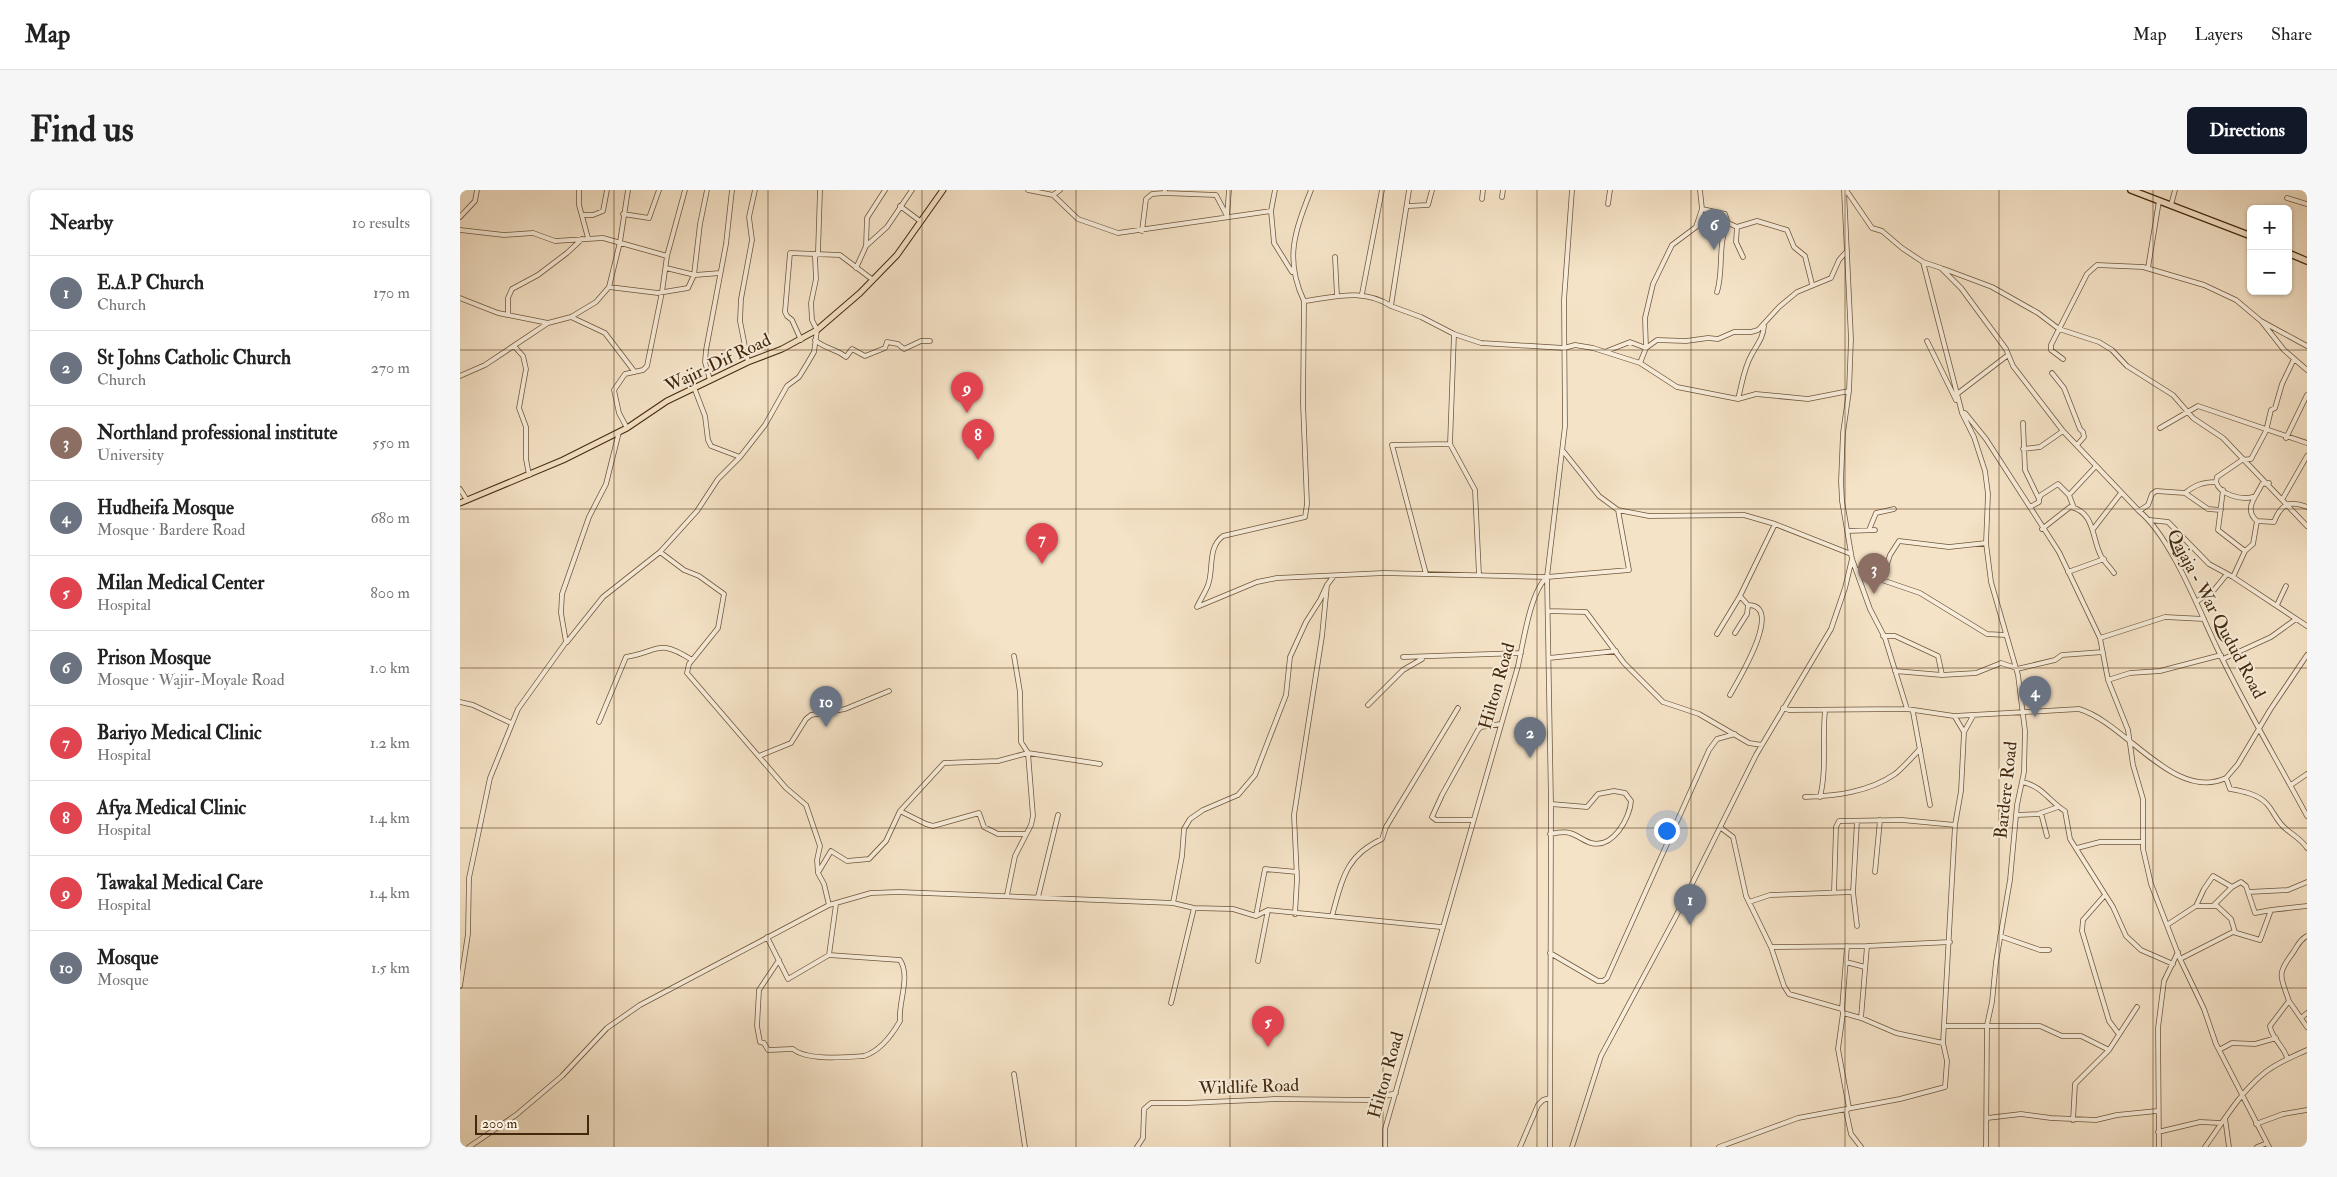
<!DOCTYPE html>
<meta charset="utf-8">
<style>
:root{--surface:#fff;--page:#f6f6f6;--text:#222;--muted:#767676;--line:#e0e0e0;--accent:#111827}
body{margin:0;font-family:"IM FELL Double Pica",serif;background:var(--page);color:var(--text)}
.controls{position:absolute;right:15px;top:15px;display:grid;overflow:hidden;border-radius:8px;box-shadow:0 1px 4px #0004}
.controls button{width:45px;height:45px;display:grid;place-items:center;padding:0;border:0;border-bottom:1px solid var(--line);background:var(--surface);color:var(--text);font:25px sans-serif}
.scale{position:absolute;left:15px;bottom:12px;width:114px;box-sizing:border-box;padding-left:5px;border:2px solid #43280c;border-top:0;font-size:14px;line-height:18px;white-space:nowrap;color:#43280c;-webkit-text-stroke:4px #f8eddb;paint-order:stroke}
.you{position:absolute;left:1206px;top:640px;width:18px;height:18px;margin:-12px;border:4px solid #fff;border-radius:50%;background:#1a73e8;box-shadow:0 0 0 8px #1a73e833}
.badge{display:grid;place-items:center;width:32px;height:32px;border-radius:50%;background:var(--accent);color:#fff;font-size:16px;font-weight:700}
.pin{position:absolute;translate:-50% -41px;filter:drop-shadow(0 1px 2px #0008)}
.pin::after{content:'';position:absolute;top:26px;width:18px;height:15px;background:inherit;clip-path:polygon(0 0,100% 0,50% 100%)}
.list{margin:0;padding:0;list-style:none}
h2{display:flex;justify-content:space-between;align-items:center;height:65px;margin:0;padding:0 20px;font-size:21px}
h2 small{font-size:16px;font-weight:400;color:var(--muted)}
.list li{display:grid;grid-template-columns:32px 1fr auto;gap:15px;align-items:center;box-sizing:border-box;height:75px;padding:0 20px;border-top:1px solid var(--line)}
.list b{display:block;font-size:19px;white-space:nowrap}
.list p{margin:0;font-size:16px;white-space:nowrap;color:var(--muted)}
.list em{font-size:16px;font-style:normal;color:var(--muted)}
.map{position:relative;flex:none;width:1847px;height:957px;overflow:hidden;border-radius:8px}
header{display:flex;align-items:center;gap:30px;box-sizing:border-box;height:70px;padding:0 25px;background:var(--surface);border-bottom:1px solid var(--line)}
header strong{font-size:24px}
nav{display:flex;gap:28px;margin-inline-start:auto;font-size:18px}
.intro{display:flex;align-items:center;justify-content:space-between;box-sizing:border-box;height:120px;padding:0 30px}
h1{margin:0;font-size:35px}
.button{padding:12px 22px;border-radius:8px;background:var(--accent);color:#fff;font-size:18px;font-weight:700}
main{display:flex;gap:30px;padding:0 30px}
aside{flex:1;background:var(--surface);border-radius:8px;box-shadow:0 1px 4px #0004}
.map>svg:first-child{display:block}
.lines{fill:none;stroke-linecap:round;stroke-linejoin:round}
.minor-casing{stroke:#70573b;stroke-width:5.5}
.major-casing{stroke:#43280c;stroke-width:7}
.highway-casing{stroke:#43280c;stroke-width:8}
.minor{stroke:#f8eddb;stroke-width:4}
.major{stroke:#f5e3c7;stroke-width:5}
.highway{stroke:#f5e3c7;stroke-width:5.5}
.grid{fill:none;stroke:#43280c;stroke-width:1;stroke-opacity:0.55}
.labels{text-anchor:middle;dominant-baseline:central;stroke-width:4;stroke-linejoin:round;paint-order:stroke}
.street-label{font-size:18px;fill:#43280c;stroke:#f8eddb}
</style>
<header>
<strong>Map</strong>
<nav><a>Map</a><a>Layers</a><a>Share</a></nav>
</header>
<div class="intro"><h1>Find us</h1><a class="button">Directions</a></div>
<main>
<aside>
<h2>Nearby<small>10 results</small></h2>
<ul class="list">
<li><span class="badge" style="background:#6b7280">1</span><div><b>E.A.P Church</b><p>Church</p></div><em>170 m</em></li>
<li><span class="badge" style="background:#6b7280">2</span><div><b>St Johns Catholic Church</b><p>Church</p></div><em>270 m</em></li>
<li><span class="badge" style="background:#8d6e63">3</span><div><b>Northland professional institute</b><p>University</p></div><em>550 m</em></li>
<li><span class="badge" style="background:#6b7280">4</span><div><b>Hudheifa Mosque</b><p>Mosque · Bardere Road</p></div><em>680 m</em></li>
<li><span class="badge" style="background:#e0444e">5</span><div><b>Milan Medical Center</b><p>Hospital</p></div><em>800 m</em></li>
<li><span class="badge" style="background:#6b7280">6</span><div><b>Prison Mosque</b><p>Mosque · Wajir-Moyale Road</p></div><em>1.0 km</em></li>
<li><span class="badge" style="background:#e0444e">7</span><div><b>Bariyo Medical Clinic</b><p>Hospital</p></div><em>1.2 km</em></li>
<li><span class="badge" style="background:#e0444e">8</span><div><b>Afya Medical Clinic</b><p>Hospital</p></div><em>1.4 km</em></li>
<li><span class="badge" style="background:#e0444e">9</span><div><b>Tawakal Medical Care</b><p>Hospital</p></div><em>1.4 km</em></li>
<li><span class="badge" style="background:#6b7280">10</span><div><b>Mosque</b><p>Mosque</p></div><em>1.5 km</em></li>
</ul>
</aside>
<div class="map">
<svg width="1847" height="957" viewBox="0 0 1847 957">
<rect width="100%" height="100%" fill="#f5e3c7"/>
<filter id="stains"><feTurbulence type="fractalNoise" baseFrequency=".004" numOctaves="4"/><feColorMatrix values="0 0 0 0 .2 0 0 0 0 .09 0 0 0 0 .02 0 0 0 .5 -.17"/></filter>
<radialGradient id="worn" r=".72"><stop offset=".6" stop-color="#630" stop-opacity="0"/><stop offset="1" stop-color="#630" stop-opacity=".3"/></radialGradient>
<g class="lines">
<!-- minor casing -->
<g class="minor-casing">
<path id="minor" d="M 119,0 L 119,15 L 128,48
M 568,0 L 593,5 L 618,29 L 658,43 L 811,21 L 815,0
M 851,0 C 835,41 824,69 844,111 C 875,107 903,98 931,116
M 949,0 L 931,116 L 961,127 L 994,144 L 1021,153 L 1104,158 L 1115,155 L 1133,158 L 1180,173 L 1217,197 L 1278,209 L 1296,204 L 1348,209 L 1389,201
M 1386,0 L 1412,38 L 1422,41 L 1442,58 L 1463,72 L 1502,223 L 1514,247 L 1525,281 L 1528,304 L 1526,353 L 1531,392 L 1558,485 L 1565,541 L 1564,582 L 1557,615 L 1550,690 L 1536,772 L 1532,812 L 1527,835 L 1526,957
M 704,3 L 756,5 L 767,26
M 593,5 L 600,0
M 1042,7 L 1043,0
M 1827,8 L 1847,14
M 1022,9 L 1023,0
M 1148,14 L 1150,0
M 1711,15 L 1715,0
M 440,16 L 460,31
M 948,16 L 968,15 L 972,0
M 1242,19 L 1265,24 L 1268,33 L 1277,37 L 1297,31 L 1327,40 L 1334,57 L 1345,66 L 1352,94
M 811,21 L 814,53 L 832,82
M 163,24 L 189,28 L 199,0
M 122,25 L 133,25 L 143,21 L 147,0
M 767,26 L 769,0
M 0,27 L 15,11 L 17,0
M 1277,37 L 1276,52 L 1283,67
M 0,40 L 44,45 L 73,43 L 95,51 L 143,48 L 207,66
M 682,41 L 686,9 L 692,4 L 704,3 L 705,0
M 406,56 L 427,37 L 452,0
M 875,67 L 877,106
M 1463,72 L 1481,78 L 1501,98 L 1546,159 L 1553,176 L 1603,241 L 1679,321 C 1711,347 1739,420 1757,458 C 1784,515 1817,570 1847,626
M 206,78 L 235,85 L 260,83
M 396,78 L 406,56 L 407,28 L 425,0
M 1688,78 L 1699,11
M 1484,79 L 1532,97 L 1578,123 L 1599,139 L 1639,152 L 1652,160 L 1667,176 L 1713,205 L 1733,228 L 1763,248 L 1847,336
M 149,97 L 160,52 L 168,0
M 1257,102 C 1264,80 1257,54 1268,33
M 902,104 L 922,0
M 0,108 L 38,123 L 88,133
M 48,125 L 48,108 L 52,99 L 78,85 L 107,63 L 122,49
M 111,127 L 145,143 L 174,181
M 1802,132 L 1824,160 L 1847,180
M 994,144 L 990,254 L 1015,300 L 1019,385
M 341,150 L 332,130 L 327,126 L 325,122 L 330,63 L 380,65 L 413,90
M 355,150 C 365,159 377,159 386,167 L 392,159 L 405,166 L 425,158 L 427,152 L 438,154 L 444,159 L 461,151 L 470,151
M 1467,151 L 1496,210
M 54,156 L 63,166 L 66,179 L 59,218 L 66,237 L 66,269 L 69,285
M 1147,161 L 1170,152 L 1186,158 L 1197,150 L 1226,151 L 1248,148 L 1258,149 L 1274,142 L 1291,142 L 1298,140 L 1319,117 L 1337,102 L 1371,88 L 1379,70 L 1387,61
M 1603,169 L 1591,160 L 1591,155 L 1627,84 L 1637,75 L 1683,77 L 1744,95 L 1776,110 L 1801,131 L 1847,156
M 288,172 L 280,131 L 281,109 L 292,50 L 289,27 L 295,0
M 1180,173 L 1186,158 L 1185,128 L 1193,94 L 1212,55 L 1236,37 L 1242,19 L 1240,0
M 1592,183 L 1604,198 L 1620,239 L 1623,242 L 1624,247 L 1617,255
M 0,186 L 25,175 L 88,133 L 111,127 L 136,112 L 149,97 L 198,103 L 228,98 L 234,85 L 240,34 L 247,0
M 250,190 L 245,172 L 246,160 L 266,54 L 272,0
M 235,200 L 245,226 L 248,250 L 251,256 L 280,267
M 1497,204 L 1548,165
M 1278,209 C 1282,194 1284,177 1292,164 C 1298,153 1303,148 1304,136
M 1502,223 L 1505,223 L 1526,249 L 1599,362 L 1640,448 L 1648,490 L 1668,540 L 1673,575 L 1683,609 L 1683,659 L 1691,694 L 1720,769 L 1744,819 L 1756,854 L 1809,957
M 1563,233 L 1565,280 L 1579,309 L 1579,312 L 1570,317
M 167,238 L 159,223 L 154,200 L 165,184 L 183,180 L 187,176 L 202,102 L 207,66 L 225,0
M 1700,238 L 1738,216 L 1847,253
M 1826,248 L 1847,205
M 1563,259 L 1580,257 L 1603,241
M 1103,261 L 1139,306 L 1158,320 L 1189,326 L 1284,325 L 1315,334 L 1391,364
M 1756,292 L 1757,287 L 1782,270 L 1791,269 L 1806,241 L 1811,220 L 1815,218 L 1822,194 L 1834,169
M 0,299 L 7,310
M 1763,300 L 1758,340 L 1785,361
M 1725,303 L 1748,319 L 1761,320
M 1609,305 L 1636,276
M 1823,308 L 1847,266
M 1579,309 L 1581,305 L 1598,294 L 1609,305 L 1614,318
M 1679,321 L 1688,315 L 1692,304 L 1696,301 L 1725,303 C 1735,295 1743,292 1756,292 C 1760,305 1781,310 1793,307
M 1690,330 L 1708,332 L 1749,374 L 1773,387 L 1847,436
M 1797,331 L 1814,332 C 1821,314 1829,310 1847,317
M 1634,338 L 1661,303
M 1582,339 L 1610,317 C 1634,321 1632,347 1640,364 C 1643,371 1650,377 1654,383
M 1409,340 L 1416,323 L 1434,319
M 1387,341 L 1415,340
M 200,362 L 224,380 L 239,386 L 264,404 L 258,438 L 229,474 L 227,483 L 326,598 L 346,615 L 360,656 L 357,670 L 358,683 L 364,694 L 369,715
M 1392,369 L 1410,419 L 1425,448 L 1447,519
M 1397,380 L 1409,379 L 1422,390 L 1460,403 L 1527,444 L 1546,445
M 1608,382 L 1644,369
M 966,384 L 932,255 L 990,254
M 1773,387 L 1785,361 L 1793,354 L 1797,331 C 1783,319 1796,307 1802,294 L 1809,293
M 1422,390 L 1430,365 L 1439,351 L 1489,357 L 1526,353
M 1736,412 L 1754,400 L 1767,384
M 1817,415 L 1826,396
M 737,417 L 797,392 L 817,388 L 924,383 L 1087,387 L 1169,380 L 1158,320
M 737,417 C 740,410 745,403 748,395 C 754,379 747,358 763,346 L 845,327 L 847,314 L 843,213 L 844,111
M 1088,421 L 1126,422 L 1164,473 L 1203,512 L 1239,524 L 1289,553 L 1302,555
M 1275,443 L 1287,424 L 1288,415
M 1257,444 L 1280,406 L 1315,334
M 1423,446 L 1435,446 L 1478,466 L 1482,485
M 1640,448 L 1705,427 L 1744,429
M 107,452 L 143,407 L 200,362 L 237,321 L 258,289 L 280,267 L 305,235 L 327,196 L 339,187 L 347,174 L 354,162 L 357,140 L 352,130 L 351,113 L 356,89 L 355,67 L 358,62 L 360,0
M 1847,465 L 1810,520 L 1778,574 L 1766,588 L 1770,599 C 1782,601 1798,604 1807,614 C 1814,622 1817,632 1826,639 C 1834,646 1841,649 1847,658
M 943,467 L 1061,463
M 1089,468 L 1156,461
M 1763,469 L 1811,447 L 1836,429
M 1557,479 L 1595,470 L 1602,465 L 1643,462
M 1435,481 L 1482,485 L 1516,483 L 1541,473 L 1556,478
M 1648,490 L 1670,483 L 1700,481 L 1761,465
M 1270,505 C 1277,492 1325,415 1288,415 L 1280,406
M 0,512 L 13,515 L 51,533
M 908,515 L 943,480 L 962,469
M 1323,518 L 1329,520 L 1447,519 L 1494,526 L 1619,519 C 1666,533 1714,612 1766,588
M 1453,522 L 1470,615
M 1495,527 L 1504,542
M 139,532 L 166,467 C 200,461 198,448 232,470
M 299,566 L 331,553 L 346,529 L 351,525 L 385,519 L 429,501
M 1562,592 C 1581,595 1590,612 1605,621 L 1610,649 L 1653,717 L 1666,746 L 1681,760 L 1713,774
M 1831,595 L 1847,584
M 1345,607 C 1376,606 1409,602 1435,584 C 1444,577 1452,567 1460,559
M 1360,607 C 1367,579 1362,549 1365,521
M 440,621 L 466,634 L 473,636 L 519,623 L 524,637 L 538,644 L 566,644
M 1581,623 L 1587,646
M 1556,625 L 1578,624 L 1598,617
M 1013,630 L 976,630 L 972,627 L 982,605 L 1018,540 L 1021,537 L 1041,534
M 1261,638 L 1273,647 L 1286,706 L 1311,757 L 1324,796 L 1329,804 L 1382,819
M 1090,644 C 1096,643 1104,641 1110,643 C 1117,645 1124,651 1131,653 C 1153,659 1170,628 1171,611 L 1165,603 L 1154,601 L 1138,604 L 1127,617 L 1091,614
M 1617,658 L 1640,652 L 1682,652
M 359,681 L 371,661 L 387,671 L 409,669 L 426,651 L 440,621 L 484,573 L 538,571 L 568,563 L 640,574
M 1415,682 L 1420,630
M 1374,702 L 1376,637 L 1379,631 L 1442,630 L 1495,635
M 1788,702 L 1828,700 L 1847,692
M 547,705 L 555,666 L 571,635 L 573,626 L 568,563 L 561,552 L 560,502 L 554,466
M 1645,705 L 1623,730 L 1622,741 L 1649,831 L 1658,843
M 578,707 L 598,625
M 1289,712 L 1310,705 L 1393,702
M 713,713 L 722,666 L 724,639 L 730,629 L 743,620 L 778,605 L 795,585 L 826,505 L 830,467 L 846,432 L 860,410 L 867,395
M 1754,715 L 1772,697 L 1781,692 L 1786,696 L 1795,723 L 1811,720
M 1736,716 L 1757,716 L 1771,729 L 1775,742
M 835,724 L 837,689 L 834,625 L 862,446 L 867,395 L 873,387
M 796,726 L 805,679 L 837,682
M 872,726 C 882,690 885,666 922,649 L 926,637 L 998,518
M 1707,735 L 1736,716 L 1744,699 L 1753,686 L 1772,697
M 1397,736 L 1393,702 L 1397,631
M 1540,746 L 1580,760 L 1589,760
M 307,747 L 328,789 L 369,765 L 440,770 C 451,787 438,812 440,831 C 432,845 420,861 404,866 C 386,867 347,871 333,859 L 308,860 L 304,853 L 300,852 L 297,836 L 299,800 L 319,770
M 1387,756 L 1382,819 L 1383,823 L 1378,859 L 1389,918 L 1386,921 L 1391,944 L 1401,957
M 1311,757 L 1407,756 L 1490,752
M 1090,763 L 1138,791 L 1143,791 L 1147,788 L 1249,560 L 1257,549 L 1275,544
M 369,765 L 376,714
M 1720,769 L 1773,742 L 1800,750 L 1811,720 L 1847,716
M 798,771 L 808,720
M 1386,772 L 1405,777
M 0,796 L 8,744 L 9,688 L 30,588 L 58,519 L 106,452 L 101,423 L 102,404 L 129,327 L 146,294 L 159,242
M 1829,811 L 1847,837
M 711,813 L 734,718
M 1383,823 L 1401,828 L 1436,843 L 1483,853
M 1401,828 L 1407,756
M 1841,828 L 1847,823
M 1485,836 L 1580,836 L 1602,846 L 1621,846 L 1649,860
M 1759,860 L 1772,853 L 1795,854 L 1816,848
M 1827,868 C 1824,856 1811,848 1810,836 L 1829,811 C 1821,787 1816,785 1832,764 C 1838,756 1838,751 1847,746
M 554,884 L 565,957
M 1527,928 L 1561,924 L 1591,928 L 1636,930 L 1657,925 L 1697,921
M 1765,928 L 1769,957
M 1613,930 L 1615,894 L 1649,860 L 1677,817
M 1796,934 L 1823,924 L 1847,920
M 1698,942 L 1740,932 L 1761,933
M 9,957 L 56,925 L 102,886 L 147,838 L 180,815 L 369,715 L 411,703 L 439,702 L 713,713 L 734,718 L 773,719 L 796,726 L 808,720 L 981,737
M 677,957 L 683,948 L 684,919 L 691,913 L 727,913 L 815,909 L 910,910 L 936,903
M 925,957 L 925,939 L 1058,476 C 1063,454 1070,402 1087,387
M 1060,957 L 1078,915 L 1083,910 L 1090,908
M 1090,957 L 1091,614 L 1087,387 L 1105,236 L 1104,110 L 1112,0
M 1112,957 L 1141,866 L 1215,728 L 1296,565 L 1371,439 L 1385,398 L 1392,369 L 1382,311 L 1381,291 L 1383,243 L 1389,201 L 1391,149 L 1384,0
M 1259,957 L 1338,928 L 1440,909 L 1485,897 L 1487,871 L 1483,853 L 1495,635 L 1501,601 L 1504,542 L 1513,526
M 1699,957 L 1698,838 L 1704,791 L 1718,762
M 1745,957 C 1763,932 1779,904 1803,884 C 1816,873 1832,867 1847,860
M 1797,957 L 1807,953"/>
</g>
<!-- major casing -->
<g class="major-casing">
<path id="major" d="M 0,313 L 103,270 L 167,238 L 207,211 L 288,172 L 322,159 L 357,140 L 400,103 L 437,65 L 483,0"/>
</g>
<!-- highway casing -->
<g class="highway-casing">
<path id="highway" d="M 1671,0 L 1791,46
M 1828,63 L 1847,71"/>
</g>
<!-- minor -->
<use href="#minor" class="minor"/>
<!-- major -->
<use href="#major" class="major"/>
<!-- highway -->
<use href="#highway" class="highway"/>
</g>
<!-- grid -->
<path class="grid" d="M 154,0 L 154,957M 308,0 L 308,957M 462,0 L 462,957M 616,0 L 616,957M 770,0 L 770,957M 923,0 L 923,957M 1077,0 L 1077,957M 1231,0 L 1231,957M 1385,0 L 1385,957M 1539,0 L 1539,957M 1693,0 L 1693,957M 0,160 L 1847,160M 0,319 L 1847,319M 0,478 L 1847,478M 0,638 L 1847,638M 0,798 L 1847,798"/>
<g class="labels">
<!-- street labels -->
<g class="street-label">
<text transform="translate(258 173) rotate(-25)">Wajir-Dif Road</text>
<text transform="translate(1756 424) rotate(62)">Qajaja - War Qudud Road</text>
<text transform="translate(1037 496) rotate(-74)">Hilton Road</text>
<text transform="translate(1546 600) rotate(-84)">Bardere Road</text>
<text transform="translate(926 885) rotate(-74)">Hilton Road</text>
<text transform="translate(789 897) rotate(-2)">Wildlife Road</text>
</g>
</g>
<rect width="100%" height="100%" filter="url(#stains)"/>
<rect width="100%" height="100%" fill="url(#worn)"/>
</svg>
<div class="controls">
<button>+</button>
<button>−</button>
</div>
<div class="scale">200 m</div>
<div class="you"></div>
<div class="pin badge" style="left:1230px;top:735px;background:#6b7280">1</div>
<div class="pin badge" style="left:1070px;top:568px;background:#6b7280">2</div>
<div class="pin badge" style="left:1414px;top:404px;background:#8d6e63">3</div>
<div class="pin badge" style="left:1575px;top:527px;background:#6b7280">4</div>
<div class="pin badge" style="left:808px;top:857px;background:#e0444e">5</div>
<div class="pin badge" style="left:1254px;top:60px;background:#6b7280">6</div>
<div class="pin badge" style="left:582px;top:374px;background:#e0444e">7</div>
<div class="pin badge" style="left:518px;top:270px;background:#e0444e">8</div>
<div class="pin badge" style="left:507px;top:223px;background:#e0444e">9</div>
<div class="pin badge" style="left:366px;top:537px;background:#6b7280">10</div>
</div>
</main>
